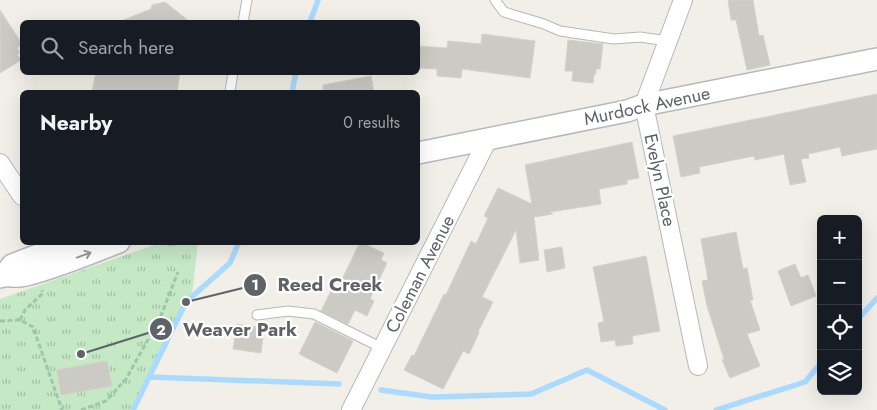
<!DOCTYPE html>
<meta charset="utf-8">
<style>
:root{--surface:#171b24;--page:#242831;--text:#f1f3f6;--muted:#9ea1a6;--line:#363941}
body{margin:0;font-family:Jost,sans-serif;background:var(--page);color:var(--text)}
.controls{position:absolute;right:15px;bottom:15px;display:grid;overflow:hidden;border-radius:8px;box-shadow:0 5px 20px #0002}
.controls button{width:45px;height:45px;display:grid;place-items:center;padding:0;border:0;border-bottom:1px solid var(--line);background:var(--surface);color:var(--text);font:25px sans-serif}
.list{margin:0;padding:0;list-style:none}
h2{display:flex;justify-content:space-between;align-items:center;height:65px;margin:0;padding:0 20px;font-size:21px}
h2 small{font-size:16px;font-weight:400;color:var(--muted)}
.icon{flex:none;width:28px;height:28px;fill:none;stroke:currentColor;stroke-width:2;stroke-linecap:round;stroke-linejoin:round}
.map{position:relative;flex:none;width:877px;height:410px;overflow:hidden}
.search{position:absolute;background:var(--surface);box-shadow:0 5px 20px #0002;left:20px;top:20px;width:400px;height:55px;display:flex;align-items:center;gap:12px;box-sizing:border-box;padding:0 18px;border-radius:8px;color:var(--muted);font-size:19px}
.panel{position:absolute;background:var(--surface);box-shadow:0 5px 20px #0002;left:20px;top:90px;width:400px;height:155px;border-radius:8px}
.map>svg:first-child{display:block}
.park{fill:url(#park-tufts)}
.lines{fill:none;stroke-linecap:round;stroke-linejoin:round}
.stream{stroke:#aadaff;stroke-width:5.5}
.building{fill:#cccac5;stroke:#d6d1c6}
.service-casing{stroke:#b5b8bc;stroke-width:11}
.minor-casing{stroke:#b5b8bc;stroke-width:20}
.tertiary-casing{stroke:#b5b8bc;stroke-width:24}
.path{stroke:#9cc7a9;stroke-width:3;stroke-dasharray:5 2.5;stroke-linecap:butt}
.service{stroke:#fff;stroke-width:9}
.minor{stroke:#fff;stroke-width:18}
.tertiary{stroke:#fff;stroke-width:21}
.oneway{stroke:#979a9d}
.labels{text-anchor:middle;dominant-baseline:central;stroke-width:4.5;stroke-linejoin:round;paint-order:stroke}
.street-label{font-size:18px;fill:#5f6368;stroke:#fff}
.leader{fill:none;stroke:#5f6368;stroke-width:2}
.callout-dot{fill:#5f6368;stroke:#fff;stroke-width:2}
.mark-label{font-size:15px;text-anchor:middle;font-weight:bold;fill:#fff}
.callout-label{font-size:19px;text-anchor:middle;font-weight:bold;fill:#5f6368;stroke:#fff;stroke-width:4.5;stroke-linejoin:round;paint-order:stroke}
</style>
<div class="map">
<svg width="877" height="410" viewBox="0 0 877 410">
<defs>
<pattern id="park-tufts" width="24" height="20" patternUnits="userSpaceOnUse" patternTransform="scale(1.25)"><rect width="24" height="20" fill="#c5e8c5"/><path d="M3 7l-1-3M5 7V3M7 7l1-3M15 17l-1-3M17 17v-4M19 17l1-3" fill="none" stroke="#a3c0a4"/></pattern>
</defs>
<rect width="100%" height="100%" fill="#f1efe8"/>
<!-- park -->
<path class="park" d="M 160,243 L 198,243 L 192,294 L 135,410 L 0,410 L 0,299 Z"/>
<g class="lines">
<!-- stream -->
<path class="stream" d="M 310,22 L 318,0
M 292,92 L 296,72
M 858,319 L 877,298
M 150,377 L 339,384
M 381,390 L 432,397 L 531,394 L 587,370 L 665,410
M 133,410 L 186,302 L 230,263 L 239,242
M 716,410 L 805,382 L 821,363"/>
</g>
<!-- building -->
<path class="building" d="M 728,0 L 753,0 L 759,36 L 763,35 L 770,65 L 747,70 L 736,20 L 731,20 Z
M 165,2 L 190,22 L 119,22 L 151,9 L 152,5 Z
M 0,10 L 22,44 L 17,48 L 20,53 L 17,54 L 21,60 L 0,73 Z
M 482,34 L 535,41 L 530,78 L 462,69 L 461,78 L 437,76 L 437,69 L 418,68 L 419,46 L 447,48 L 448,41 L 481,44 Z
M 568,40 L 603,44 L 600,69 L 596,69 L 596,74 L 594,74 L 593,83 L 572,81 L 573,71 L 565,71 Z
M 96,72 L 180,72 L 177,92 L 92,92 Z
M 371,76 L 374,92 L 323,92 L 323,85 Z
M 877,94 L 877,149 L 842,156 L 840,147 L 808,154 L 809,158 L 801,159 L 806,182 L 790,185 L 784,154 L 755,160 L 754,156 L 699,167 L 700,173 L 681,177 L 673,136 Z
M 632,142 L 639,178 L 627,180 L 627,184 L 599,189 L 601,204 L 550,212 L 553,214 L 534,217 L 539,260 L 520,263 L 516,230 L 482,297 L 493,302 L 478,332 L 479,333 L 469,354 L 463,351 L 461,355 L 443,389 L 404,370 L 412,355 L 414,356 L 444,294 L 446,295 L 471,241 L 476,244 L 488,218 L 484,216 L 498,188 L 532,204 L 525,165 Z
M 736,232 L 743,269 L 747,268 L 753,300 L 750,300 L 760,330 L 747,334 L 760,366 L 730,378 L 722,360 L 724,359 L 707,306 L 702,281 L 708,280 L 701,239 Z
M 360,242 L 384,253 L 381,260 L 387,263 L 370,299 L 374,301 L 367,316 L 355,310 L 348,324 L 321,311 L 333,287 L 337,290 Z
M 562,247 L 565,268 L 547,272 L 544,250 Z
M 646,256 L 660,331 L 632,336 L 633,344 L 616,346 L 615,340 L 601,342 L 598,323 L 604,322 L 593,267 Z
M 795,264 L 801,278 L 808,275 L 816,296 L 791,306 L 778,271 Z
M 315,322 L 353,341 L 337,373 L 299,354 Z
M 237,324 L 264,328 L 261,353 L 233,349 Z
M 107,361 L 112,386 L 61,395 L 57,370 Z"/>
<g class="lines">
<!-- service casing -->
<g class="service-casing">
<path id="service" d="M 495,0 L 504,12 L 544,24 L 560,31 L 614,39 L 640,37 L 668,41
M 243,22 L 247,0
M 230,92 L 233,72
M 257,315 L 288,311 L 314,314 L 382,348"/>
</g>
<!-- minor casing -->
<g class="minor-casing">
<path id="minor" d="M 683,0 L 644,105 L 698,366
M 0,163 L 22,196
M 351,410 L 488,139"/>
</g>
<!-- tertiary casing -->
<g class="tertiary-casing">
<path id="tertiary" d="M 418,153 L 627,111 L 644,105 L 877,59
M 5,275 L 12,265 L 72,242
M 0,277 C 8,274 15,278 26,275 C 58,267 88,254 119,242"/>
</g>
<!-- path -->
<path class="path" d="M 20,320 L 25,310 L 43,293 L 42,290
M 0,321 L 20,320 L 33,327 L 62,410
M 81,410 L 106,401 L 126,379 L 160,318 L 178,272"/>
<!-- service -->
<use href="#service" class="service"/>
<!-- minor -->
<use href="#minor" class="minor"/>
<!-- tertiary -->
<use href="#tertiary" class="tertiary"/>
</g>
<!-- one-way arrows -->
<defs><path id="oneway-shaft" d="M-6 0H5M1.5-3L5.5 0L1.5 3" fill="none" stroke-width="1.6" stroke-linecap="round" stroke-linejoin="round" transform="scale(1.25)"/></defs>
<use class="oneway" href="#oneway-shaft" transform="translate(84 255) rotate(-20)"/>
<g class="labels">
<!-- street labels -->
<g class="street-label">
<text transform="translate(647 106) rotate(-12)">Murdock Avenue</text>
<text transform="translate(660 180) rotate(78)">Evelyn Place</text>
<text transform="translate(420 274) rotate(-63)">Coleman Avenue</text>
</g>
</g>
<!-- callouts -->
<path class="leader" d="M186 302L255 285M81 354L161 329"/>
<g class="callout-dot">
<circle cx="186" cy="302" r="5"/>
<circle cx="81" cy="354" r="5"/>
<circle cx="255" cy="285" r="12"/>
<circle cx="161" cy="329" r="12"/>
</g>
<g class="mark-label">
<text x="255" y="290">1</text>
<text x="161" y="335">2</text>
</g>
<g class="callout-label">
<text x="330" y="291">Reed Creek</text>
<text x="240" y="336">Weaver Park</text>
</g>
</svg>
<div class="controls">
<button>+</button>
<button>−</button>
<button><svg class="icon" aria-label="locate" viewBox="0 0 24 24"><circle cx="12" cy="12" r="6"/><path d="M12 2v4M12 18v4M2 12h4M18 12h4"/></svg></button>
<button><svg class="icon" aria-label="layers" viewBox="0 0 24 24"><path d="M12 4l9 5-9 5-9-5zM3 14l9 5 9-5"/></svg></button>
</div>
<div class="search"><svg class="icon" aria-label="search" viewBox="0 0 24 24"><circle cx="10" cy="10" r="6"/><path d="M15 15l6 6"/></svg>Search here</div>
<section class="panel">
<h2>Nearby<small>0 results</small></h2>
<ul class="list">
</ul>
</section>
</div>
